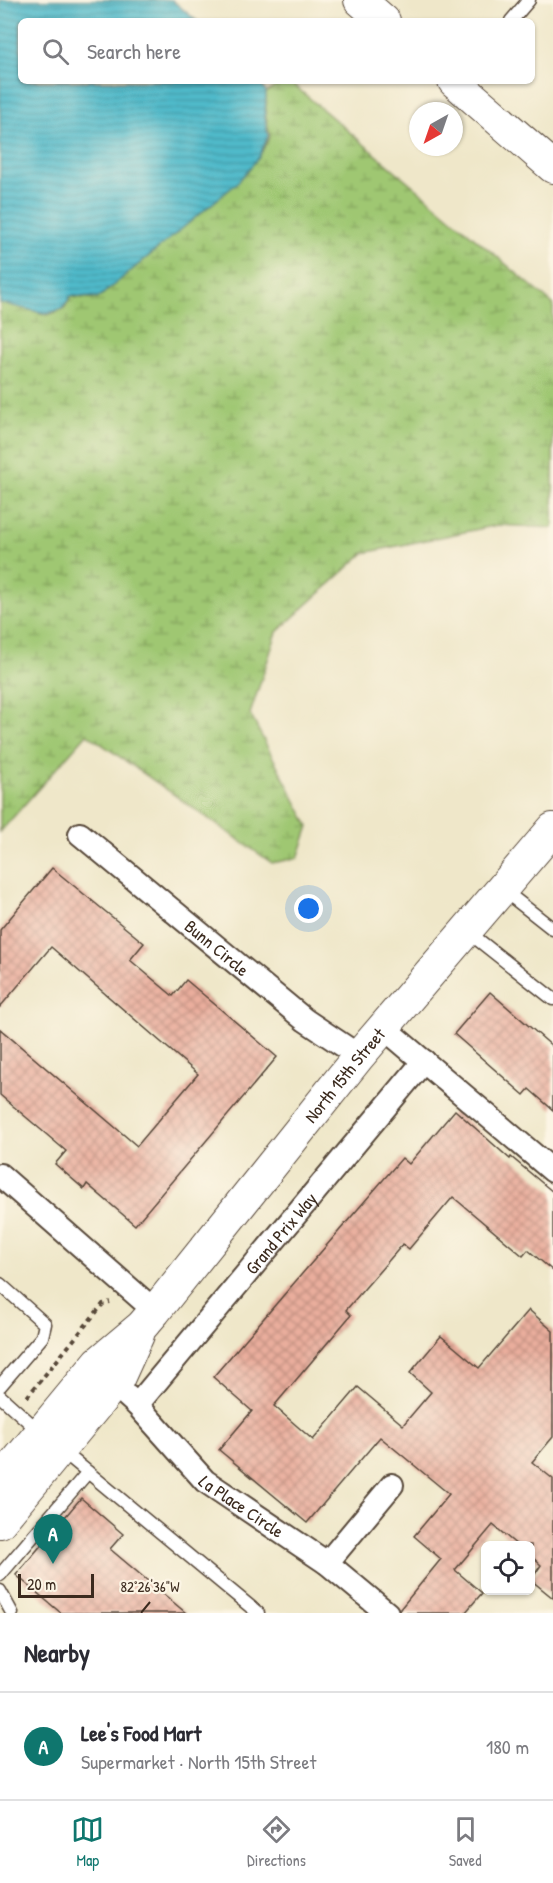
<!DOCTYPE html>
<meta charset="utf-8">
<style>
:root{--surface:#fff;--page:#f7f7f7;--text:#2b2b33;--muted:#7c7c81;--line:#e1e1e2;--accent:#0f766e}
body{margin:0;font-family:"Patrick Hand",sans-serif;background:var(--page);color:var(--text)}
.controls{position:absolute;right:18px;bottom:18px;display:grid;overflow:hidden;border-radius:9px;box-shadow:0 2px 4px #0004}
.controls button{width:54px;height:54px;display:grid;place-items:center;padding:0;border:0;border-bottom:2px solid var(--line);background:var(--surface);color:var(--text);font:30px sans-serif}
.compass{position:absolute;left:409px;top:102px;width:54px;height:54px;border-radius:50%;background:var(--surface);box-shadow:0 2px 4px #0004;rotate:220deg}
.scale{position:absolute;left:18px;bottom:15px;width:76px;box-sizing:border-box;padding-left:6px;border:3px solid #3b2a1e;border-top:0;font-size:16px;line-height:21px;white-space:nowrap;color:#3b2a1e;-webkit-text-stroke:4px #fcf5e5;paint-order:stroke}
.you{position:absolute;left:309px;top:909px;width:21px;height:21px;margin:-15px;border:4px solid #fff;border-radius:50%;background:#1a73e8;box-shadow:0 0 0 9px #1a73e833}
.badge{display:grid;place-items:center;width:39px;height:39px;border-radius:50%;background:var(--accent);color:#fff;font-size:20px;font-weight:700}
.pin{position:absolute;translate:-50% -50px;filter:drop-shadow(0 2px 3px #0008)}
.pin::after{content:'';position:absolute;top:32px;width:21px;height:18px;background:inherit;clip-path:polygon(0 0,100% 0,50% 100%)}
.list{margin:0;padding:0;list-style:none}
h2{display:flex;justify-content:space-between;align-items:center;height:78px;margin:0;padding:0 24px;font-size:26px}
h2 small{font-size:20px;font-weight:400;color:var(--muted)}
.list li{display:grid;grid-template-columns:39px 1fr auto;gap:18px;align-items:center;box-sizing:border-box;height:108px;padding:0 24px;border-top:2px solid var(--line)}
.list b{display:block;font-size:22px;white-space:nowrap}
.list p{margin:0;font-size:20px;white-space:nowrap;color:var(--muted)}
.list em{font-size:20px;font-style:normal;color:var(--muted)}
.icon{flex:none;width:33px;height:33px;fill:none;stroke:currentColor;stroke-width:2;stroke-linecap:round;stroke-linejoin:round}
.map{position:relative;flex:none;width:553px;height:1613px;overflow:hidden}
.search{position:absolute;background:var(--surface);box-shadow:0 2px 4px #0004;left:18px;right:18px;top:18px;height:66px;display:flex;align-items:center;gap:15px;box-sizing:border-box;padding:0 21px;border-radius:9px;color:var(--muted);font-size:22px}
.sheet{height:186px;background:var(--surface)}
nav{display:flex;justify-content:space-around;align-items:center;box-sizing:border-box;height:84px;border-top:2px solid var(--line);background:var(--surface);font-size:16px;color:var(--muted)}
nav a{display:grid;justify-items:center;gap:3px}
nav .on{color:var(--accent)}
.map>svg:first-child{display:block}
.wetland{fill:url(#wetland-marsh);stroke:#6d7848;stroke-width:1.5}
.water{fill:url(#water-rules);stroke:#457274;stroke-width:1.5}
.building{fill:url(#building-cross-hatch)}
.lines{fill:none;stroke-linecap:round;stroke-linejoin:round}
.lane-casing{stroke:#564638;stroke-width:15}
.street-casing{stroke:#564638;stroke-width:26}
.secondary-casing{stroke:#564638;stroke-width:34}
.path{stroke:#564638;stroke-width:4;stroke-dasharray:4.5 4.5;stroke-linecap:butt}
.lane{stroke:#fff;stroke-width:12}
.street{stroke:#fff;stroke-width:22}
.secondary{stroke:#fff;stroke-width:32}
.ticks{fill:none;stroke:#3b2a1e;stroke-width:2}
.labels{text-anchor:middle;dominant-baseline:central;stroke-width:4.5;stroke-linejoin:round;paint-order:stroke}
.street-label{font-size:18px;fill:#3b2a1e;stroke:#fcf5e5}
.ticks-label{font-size:15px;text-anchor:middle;fill:#3b2a1e;stroke:#fcf5e5;stroke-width:4.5;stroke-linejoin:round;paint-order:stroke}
</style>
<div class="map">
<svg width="553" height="1613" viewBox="0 0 553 1613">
<defs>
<pattern id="wetland-marsh" width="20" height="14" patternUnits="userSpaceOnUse" patternTransform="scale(1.5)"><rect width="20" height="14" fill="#9fc772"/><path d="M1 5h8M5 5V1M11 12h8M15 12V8" fill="none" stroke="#83a25d"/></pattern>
<pattern id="water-rules" width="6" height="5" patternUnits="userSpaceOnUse" patternTransform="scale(1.5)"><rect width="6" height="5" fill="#4fbaca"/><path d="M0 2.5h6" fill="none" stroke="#4397a3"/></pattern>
<pattern id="building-cross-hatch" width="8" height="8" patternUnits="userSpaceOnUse" patternTransform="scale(1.5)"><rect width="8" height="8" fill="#eaae9d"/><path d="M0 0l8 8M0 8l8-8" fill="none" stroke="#bf8e7f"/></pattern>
</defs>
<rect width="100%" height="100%" fill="#fcf5e5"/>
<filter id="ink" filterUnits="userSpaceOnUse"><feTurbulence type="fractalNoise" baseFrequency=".0167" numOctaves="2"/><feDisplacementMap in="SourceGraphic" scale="12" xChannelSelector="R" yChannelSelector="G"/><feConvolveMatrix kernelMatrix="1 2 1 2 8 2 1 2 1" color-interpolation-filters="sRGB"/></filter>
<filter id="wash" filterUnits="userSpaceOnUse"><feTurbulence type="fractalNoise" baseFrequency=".008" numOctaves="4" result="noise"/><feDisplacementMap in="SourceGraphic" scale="24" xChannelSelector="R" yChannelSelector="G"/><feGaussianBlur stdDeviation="1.35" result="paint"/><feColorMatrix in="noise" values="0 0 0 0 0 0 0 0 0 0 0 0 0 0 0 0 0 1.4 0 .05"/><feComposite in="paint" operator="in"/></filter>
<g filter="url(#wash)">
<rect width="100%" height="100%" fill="#efe7c9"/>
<!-- wetland -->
<path class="wetland" d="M 283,81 L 289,81 L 553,304 L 553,528 L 498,525 L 364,553 L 277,632 L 250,714 L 309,826 L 298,858 L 272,863 L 87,734 L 0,832 L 0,302 L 48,315 L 64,309 L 71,297 L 97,299 L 237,183 L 260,155 L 270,136 L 266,116 L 266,93 Z"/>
<!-- water -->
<path class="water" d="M 0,0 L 172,0 L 197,21 L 21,21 L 21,81 L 258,81 L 266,92 L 265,118 L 268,136 L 259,157 L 237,183 L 98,298 L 71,296 L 63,308 L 48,314 L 0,303 Z"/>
<g id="blocks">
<!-- building -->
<path class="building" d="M 52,868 L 144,943 L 130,960 L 173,996 L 186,980 L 277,1057 L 135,1225 L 87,1184 L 84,1189 L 55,1164 L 66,1151 L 0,1095 L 0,1029 L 137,1146 L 198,1074 L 51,947 L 0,1007 L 0,930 Z
M 490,992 L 553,1047 L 553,1110 L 529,1089 L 524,1095 L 454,1034 Z
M 455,1110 L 510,1159 L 511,1157 L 553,1192 L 553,1271 L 528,1250 L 523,1256 L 453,1197 L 409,1249 L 403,1244 L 346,1310 L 351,1315 L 274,1406 L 313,1440 L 358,1387 L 403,1425 L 431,1392 L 410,1373 L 441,1336 L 479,1368 L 529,1310 L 553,1331 L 553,1437 L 532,1462 L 553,1479 L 553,1598 L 531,1580 L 541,1565 L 531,1556 L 531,1545 L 517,1545 L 493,1525 L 455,1570 L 482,1593 L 465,1613 L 400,1613 L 400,1609 L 441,1559 L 414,1536 L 449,1494 L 380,1437 L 307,1523 L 219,1450 L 252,1411 L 213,1377 L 402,1158 L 409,1164 Z
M 81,1498 L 123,1534 L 110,1549 L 186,1613 L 61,1613 L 16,1575 Z"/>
</g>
</g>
<g filter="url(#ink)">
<use href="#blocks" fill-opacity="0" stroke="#564638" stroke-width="1.5"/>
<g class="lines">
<!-- lane casing -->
<g class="lane-casing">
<path id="lane" d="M 511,21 L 529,0
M 502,889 L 553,929
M 467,931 L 553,999
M 0,1284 L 45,1324 L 42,1337 L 0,1386
M 0,1396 L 39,1431
M 60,1449 L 258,1613
M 0,1575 L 88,1472
M 0,1591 L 12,1613"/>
</g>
<!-- street casing -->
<g class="street-casing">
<g id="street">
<path id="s1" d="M 80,834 L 305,1020 L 359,1056"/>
<path d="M 383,1027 L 553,1171"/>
<path d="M 0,1175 L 155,1311"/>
<path id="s2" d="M 127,1396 L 137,1405 L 205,1481 L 327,1563 L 387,1613"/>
<path id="s3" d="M 137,1405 L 424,1061"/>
<path d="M 327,1563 L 392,1485"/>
</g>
</g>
<!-- secondary casing -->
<g class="secondary-casing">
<g id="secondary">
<path d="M 360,0 L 384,21"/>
<path d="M 454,81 L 553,167"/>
<path id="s4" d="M 0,1482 L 99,1362 L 142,1326 L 155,1311 L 359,1056 L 553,829"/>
<path d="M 0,1522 L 118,1379 L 138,1335"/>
</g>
</g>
<!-- path -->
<path class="path" d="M 27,1397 L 103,1304 L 110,1302"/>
<!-- lane -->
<use href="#lane" class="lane"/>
<!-- street -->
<use href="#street" class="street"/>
<!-- secondary -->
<use href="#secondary" class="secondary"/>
</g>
</g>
<!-- ticks -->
<path class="ticks" d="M 141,1613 L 150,1602"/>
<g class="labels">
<!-- street labels -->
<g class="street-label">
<text stroke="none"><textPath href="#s1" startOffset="178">Bunn Circle</textPath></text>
<text stroke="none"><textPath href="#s4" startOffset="534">North 15th Street</textPath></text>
<text stroke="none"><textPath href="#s3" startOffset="224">Grand Prix Way</textPath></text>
<text stroke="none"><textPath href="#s2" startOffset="160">La Place Circle</textPath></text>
</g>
</g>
<g class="ticks-label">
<text x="150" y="1592">82°26'36"W</text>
</g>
</svg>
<div class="controls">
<button><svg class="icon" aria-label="locate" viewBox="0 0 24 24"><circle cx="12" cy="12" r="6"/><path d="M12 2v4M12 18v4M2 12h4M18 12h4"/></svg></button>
</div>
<svg class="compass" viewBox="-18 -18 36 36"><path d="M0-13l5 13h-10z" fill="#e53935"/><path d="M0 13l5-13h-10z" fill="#7c7c81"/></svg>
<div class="scale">20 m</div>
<div class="you"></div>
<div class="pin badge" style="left:53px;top:1564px">A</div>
<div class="search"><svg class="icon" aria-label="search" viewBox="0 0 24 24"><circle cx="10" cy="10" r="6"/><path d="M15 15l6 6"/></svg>Search here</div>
</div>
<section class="sheet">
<h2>Nearby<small></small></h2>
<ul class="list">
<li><span class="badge">A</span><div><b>Lee's Food Mart</b><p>Supermarket · North 15th Street</p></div><em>180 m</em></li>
</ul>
</section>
<nav>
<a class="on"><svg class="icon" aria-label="map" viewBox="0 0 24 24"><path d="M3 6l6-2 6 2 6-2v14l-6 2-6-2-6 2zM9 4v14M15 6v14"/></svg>Map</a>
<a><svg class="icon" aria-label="directions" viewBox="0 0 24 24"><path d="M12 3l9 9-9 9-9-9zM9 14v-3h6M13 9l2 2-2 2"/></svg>Directions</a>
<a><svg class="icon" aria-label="saved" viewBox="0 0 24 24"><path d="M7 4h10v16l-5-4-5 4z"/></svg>Saved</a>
</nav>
